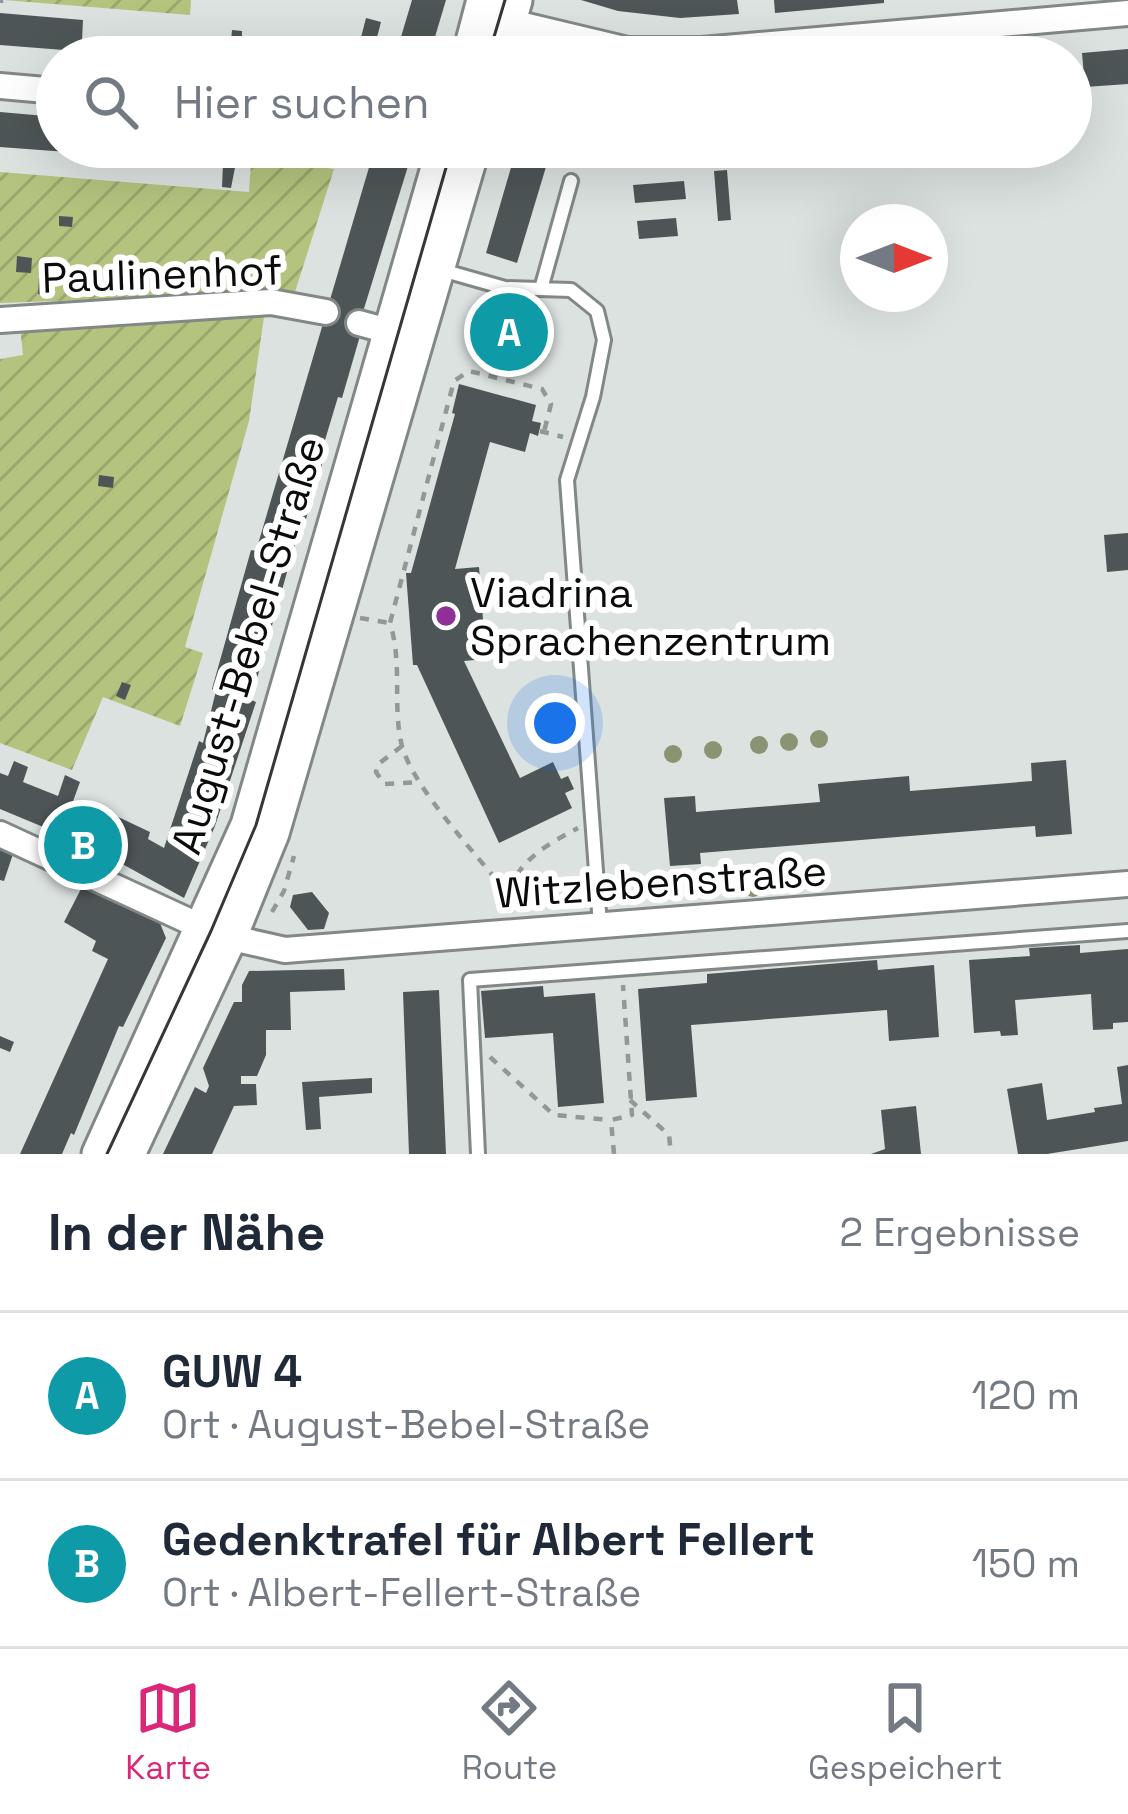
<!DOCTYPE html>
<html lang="de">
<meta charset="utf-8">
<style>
:root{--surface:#fff;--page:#f6f6f7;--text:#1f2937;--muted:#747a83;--line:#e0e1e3;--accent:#db2777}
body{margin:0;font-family:"Space Grotesk",sans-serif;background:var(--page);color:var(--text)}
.compass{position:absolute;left:840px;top:204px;width:108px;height:108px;border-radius:50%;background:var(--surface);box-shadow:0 12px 48px #0002;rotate:90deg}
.you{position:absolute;left:555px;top:723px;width:42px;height:42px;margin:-30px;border:9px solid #fff;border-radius:50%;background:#1a73e8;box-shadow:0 0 0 18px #1a73e833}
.badge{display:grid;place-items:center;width:78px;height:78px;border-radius:50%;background:var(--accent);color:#fff;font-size:39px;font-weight:700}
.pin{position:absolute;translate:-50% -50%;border:6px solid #fff;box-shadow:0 3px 12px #0006}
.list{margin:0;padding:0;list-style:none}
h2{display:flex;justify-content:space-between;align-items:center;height:156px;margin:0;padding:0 48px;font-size:51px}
h2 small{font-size:39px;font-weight:400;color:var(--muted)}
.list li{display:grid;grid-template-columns:78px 1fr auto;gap:36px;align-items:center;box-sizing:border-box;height:168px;padding:0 48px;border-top:3px solid var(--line)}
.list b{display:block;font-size:45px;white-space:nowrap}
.list p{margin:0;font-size:39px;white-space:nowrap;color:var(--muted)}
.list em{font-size:39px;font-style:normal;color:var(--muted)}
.icon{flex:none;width:66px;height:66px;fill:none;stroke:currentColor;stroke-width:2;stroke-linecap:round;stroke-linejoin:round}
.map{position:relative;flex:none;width:1128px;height:1154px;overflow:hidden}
.search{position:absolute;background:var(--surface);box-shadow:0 12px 48px #0002;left:36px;right:36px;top:36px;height:132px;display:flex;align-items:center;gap:30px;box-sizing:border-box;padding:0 42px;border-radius:66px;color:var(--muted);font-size:45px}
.sheet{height:492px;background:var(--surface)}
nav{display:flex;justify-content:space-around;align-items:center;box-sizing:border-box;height:168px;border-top:3px solid var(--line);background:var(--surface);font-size:33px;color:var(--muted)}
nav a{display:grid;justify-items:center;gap:6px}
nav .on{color:var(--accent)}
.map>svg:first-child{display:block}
.garden{fill:url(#garden-furrows)}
.building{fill:#4e5556}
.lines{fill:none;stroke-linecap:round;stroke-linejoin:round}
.service-casing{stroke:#818886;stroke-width:18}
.minor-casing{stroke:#818886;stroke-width:30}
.tertiary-casing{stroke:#818886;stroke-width:39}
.path{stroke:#939897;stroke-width:4.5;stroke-dasharray:9 9;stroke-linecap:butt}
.service{stroke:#fff;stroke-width:12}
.minor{stroke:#fff;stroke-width:24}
.tertiary{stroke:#fff;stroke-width:33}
.tram{stroke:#343736;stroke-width:3}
.tree{fill:#8b9472}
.poi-dot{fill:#913098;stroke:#fff;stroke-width:4.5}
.labels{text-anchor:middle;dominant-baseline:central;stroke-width:12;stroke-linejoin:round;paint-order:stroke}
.street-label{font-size:42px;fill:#0a0c0b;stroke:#fff}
.poi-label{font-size:42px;fill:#0a0c0b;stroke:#fff;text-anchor:start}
</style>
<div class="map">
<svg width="1128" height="1154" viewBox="0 0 1128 1154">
<defs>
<pattern id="garden-furrows" width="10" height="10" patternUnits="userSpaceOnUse" patternTransform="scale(3)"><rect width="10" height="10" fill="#b4c47e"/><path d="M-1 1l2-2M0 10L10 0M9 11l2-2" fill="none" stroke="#99a76c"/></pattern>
</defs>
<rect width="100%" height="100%" fill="#dbe2e0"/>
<!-- garden -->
<path class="garden" d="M 4,0 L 191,0 L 190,15 Z
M 252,147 L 329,147 L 326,168 L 334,169 L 295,292 L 0,303 L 0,172 L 249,192 Z
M 265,310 L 249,421 L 185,647 L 203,653 L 180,726 L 103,697 L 72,770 L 0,743 L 0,359 L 23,355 L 20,327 Z"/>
<!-- building -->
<path class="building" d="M 412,0 L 446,0 L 429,57 L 395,57 Z
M 581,0 L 737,0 L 739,14 L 680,18 L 618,11 Z
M 774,0 L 884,0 L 884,3 L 775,13 Z
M 0,13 L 83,20 L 82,41 L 230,53 L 232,30 L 242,31 L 242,57 L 102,57 L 102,53 L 0,45 Z
M 366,18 L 381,22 L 373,53 L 358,49 Z
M 1128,49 L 1128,84 L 1085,87 L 1082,53 Z
M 0,112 L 57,117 L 57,147 L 67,147 L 67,152 L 0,147 Z
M 160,147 L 239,147 L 231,188 L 222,187 L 223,164 L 159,160 Z
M 375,147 L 413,150 L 358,328 L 362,329 L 342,398 L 338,397 L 322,450 L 326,451 L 306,519 L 302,519 L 251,700 L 256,702 L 215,826 L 184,898 L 115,860 L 113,863 L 82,847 L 84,844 L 0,809 L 0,773 L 8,776 L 14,761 L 28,767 L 23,782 L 58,796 L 65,775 L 80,782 L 72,804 L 110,824 L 114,815 L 150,832 L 148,839 L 164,848 L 199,741 L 203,743 L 216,691 L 212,689 L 251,550 L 256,551 Z
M 517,147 L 552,147 L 517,263 L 486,253 Z
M 727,170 L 731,220 L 718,221 L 714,171 Z
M 684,181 L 686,199 L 635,203 L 633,185 Z
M 59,216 L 73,217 L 72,227 L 59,226 Z
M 676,218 L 678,236 L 639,239 L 637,221 Z
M 17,256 L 32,258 L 31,273 L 16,272 Z
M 110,265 L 120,266 L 118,283 L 108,282 Z
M 39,278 L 49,279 L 48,295 L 38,294 Z
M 495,302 L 547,316 L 534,363 L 472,347 L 480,314 L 492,317 Z
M 459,384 L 536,405 L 532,421 L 541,423 L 538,436 L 530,433 L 525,452 L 490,442 L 455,569 L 479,567 L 486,659 L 464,661 L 520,778 L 553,762 L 561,779 L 568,776 L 574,789 L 565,793 L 572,808 L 499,843 L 417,665 L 413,665 L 406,573 L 411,573 L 455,414 L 452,413 Z
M 99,475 L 114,477 L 113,488 L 98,486 Z
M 1128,533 L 1128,570 L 1107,572 L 1104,535 Z
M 122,682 L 131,685 L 125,700 L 116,696 Z
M 1066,760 L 1072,834 L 1036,837 L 1035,826 L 700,853 L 701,864 L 670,866 L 664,798 L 695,796 L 696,812 L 820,802 L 818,784 L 909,776 L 910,791 L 1032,781 L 1031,763 Z
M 0,850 L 13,854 L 4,881 L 0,880 Z
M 83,885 L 160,923 L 166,938 L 123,1027 L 119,1026 L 74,1135 L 71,1133 L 62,1154 L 20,1154 L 108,959 L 92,951 L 96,941 L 64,922 Z
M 312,892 L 329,913 L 324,929 L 308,930 L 290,907 L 293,895 Z
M 1080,945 L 1080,953 L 1128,949 L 1128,1022 L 1113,1023 L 1113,1029 L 1093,1030 L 1091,994 L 1015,1000 L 1018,1035 L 1001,1036 L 1000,1031 L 974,1033 L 969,960 L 1030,956 L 1029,948 Z
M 877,960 L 878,970 L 934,965 L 939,1037 L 889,1041 L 887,1010 L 691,1025 L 697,1097 L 646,1101 L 638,989 L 707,983 L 707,974 Z
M 344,969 L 345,990 L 290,992 L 291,1030 L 266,1030 L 266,1055 L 257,1076 L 241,1076 L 241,1084 L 256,1084 L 257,1105 L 234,1106 L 212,1154 L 163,1154 L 195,1087 L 206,1093 L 209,1086 L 203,1068 L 234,1002 L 242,1002 L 242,985 L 249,971 Z
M 543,986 L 544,997 L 595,993 L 604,1103 L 558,1107 L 553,1033 L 485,1038 L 481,991 Z
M 439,990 L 446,1154 L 409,1154 L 403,992 Z
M 0,1036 L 14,1042 L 10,1052 L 0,1048 Z
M 1128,1065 L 1128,1141 L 1047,1154 L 1018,1154 L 1007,1089 L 1042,1083 L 1047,1120 L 1095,1112 L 1094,1108 L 1122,1104 L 1117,1067 Z
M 372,1078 L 372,1093 L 319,1097 L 321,1129 L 306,1130 L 302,1082 Z
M 916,1106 L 921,1154 L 871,1154 L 885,1149 L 881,1110 Z"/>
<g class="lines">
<!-- service casing -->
<g class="service-casing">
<path id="service" d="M 438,269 L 505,288 L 571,290 L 597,311 L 604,340 L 593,397 L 567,480 L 600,925
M 541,289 L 571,181
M 478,1154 L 470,980 L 1128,931"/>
</g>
<!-- minor casing -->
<g class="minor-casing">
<path id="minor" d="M 494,18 L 628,50 L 702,50 L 1128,13
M 0,86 L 57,91
M 0,320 L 271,302 L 326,312
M 359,323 L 403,335
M 0,834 L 219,935 L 285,950 L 1128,884"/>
</g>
<!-- tertiary casing -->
<g class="tertiary-casing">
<path id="tertiary" d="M 469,57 L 484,0
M 499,57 L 515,0
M 99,1154 L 248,825 L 444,147
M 128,1154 L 229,939 L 272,833 L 473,147"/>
</g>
<!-- path -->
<path class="path" d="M 1,3 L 1,0
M 540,431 L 563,437
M 360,618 L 390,623
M 402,746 L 377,765 L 376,772 L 384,784 L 420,782
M 507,893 C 479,857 413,788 402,746 C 392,707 403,665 390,623 L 454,381 L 469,371 L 542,389 L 551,404 L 544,432
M 509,909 C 505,867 546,845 578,828
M 272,912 L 284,891 L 294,856
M 490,1057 L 554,1115 L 611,1120
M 630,1100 L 669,1135 L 671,1154
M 614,1154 L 611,1120 L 632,1115 L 623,985"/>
<!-- service -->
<use href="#service" class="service"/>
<!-- minor -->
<use href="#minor" class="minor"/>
<!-- tertiary -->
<use href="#tertiary" class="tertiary"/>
<!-- tram -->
<path class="tram" d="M 488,57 L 505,0
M 107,1154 L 211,931 L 256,825 L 452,147"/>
</g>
<!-- trees -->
<g class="tree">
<circle cx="819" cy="739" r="9"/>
<circle cx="789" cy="742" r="9"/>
<circle cx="759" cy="745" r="9"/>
<circle cx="713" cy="750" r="9"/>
<circle cx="673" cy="754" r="9"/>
<circle cx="809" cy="881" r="9"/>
<circle cx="753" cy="888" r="9"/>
<circle cx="537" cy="900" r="9"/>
</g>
<!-- markers -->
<circle class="poi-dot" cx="446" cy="616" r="12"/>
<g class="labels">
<!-- street labels -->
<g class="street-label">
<text transform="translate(162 274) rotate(-2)">Paulinenhof</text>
<text transform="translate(248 645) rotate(-73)">August-Bebel-Straße</text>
<text transform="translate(661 882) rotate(-4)">Witzlebenstraße</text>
</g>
<!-- poi labels -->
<g class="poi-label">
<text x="470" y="592">Viadrina<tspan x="470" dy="48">Sprachenzentrum</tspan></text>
</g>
</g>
</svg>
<svg class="compass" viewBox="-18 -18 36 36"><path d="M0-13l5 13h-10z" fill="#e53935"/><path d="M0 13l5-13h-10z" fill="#747a83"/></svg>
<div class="you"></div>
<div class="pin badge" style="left:509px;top:332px;background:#0f9aa8">A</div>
<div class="pin badge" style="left:83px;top:845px;background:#0f9aa8">B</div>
<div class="search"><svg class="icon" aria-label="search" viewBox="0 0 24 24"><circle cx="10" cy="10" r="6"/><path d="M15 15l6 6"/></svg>Hier suchen</div>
</div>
<section class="sheet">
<h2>In der Nähe<small>2 Ergebnisse</small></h2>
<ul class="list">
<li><span class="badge" style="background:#0f9aa8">A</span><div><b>GUW 4</b><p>Ort · August-Bebel-Straße</p></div><em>120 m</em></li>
<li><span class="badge" style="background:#0f9aa8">B</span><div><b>Gedenktrafel für Albert Fellert</b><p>Ort · Albert-Fellert-Straße</p></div><em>150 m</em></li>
</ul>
</section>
<nav>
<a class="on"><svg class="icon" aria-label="map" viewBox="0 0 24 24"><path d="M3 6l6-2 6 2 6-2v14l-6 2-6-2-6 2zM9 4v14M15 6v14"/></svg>Karte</a>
<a><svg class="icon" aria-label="directions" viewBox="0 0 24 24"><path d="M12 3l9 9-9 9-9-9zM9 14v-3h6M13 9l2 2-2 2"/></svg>Route</a>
<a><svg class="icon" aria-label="saved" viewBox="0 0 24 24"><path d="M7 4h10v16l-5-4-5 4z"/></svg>Gespeichert</a>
</nav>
